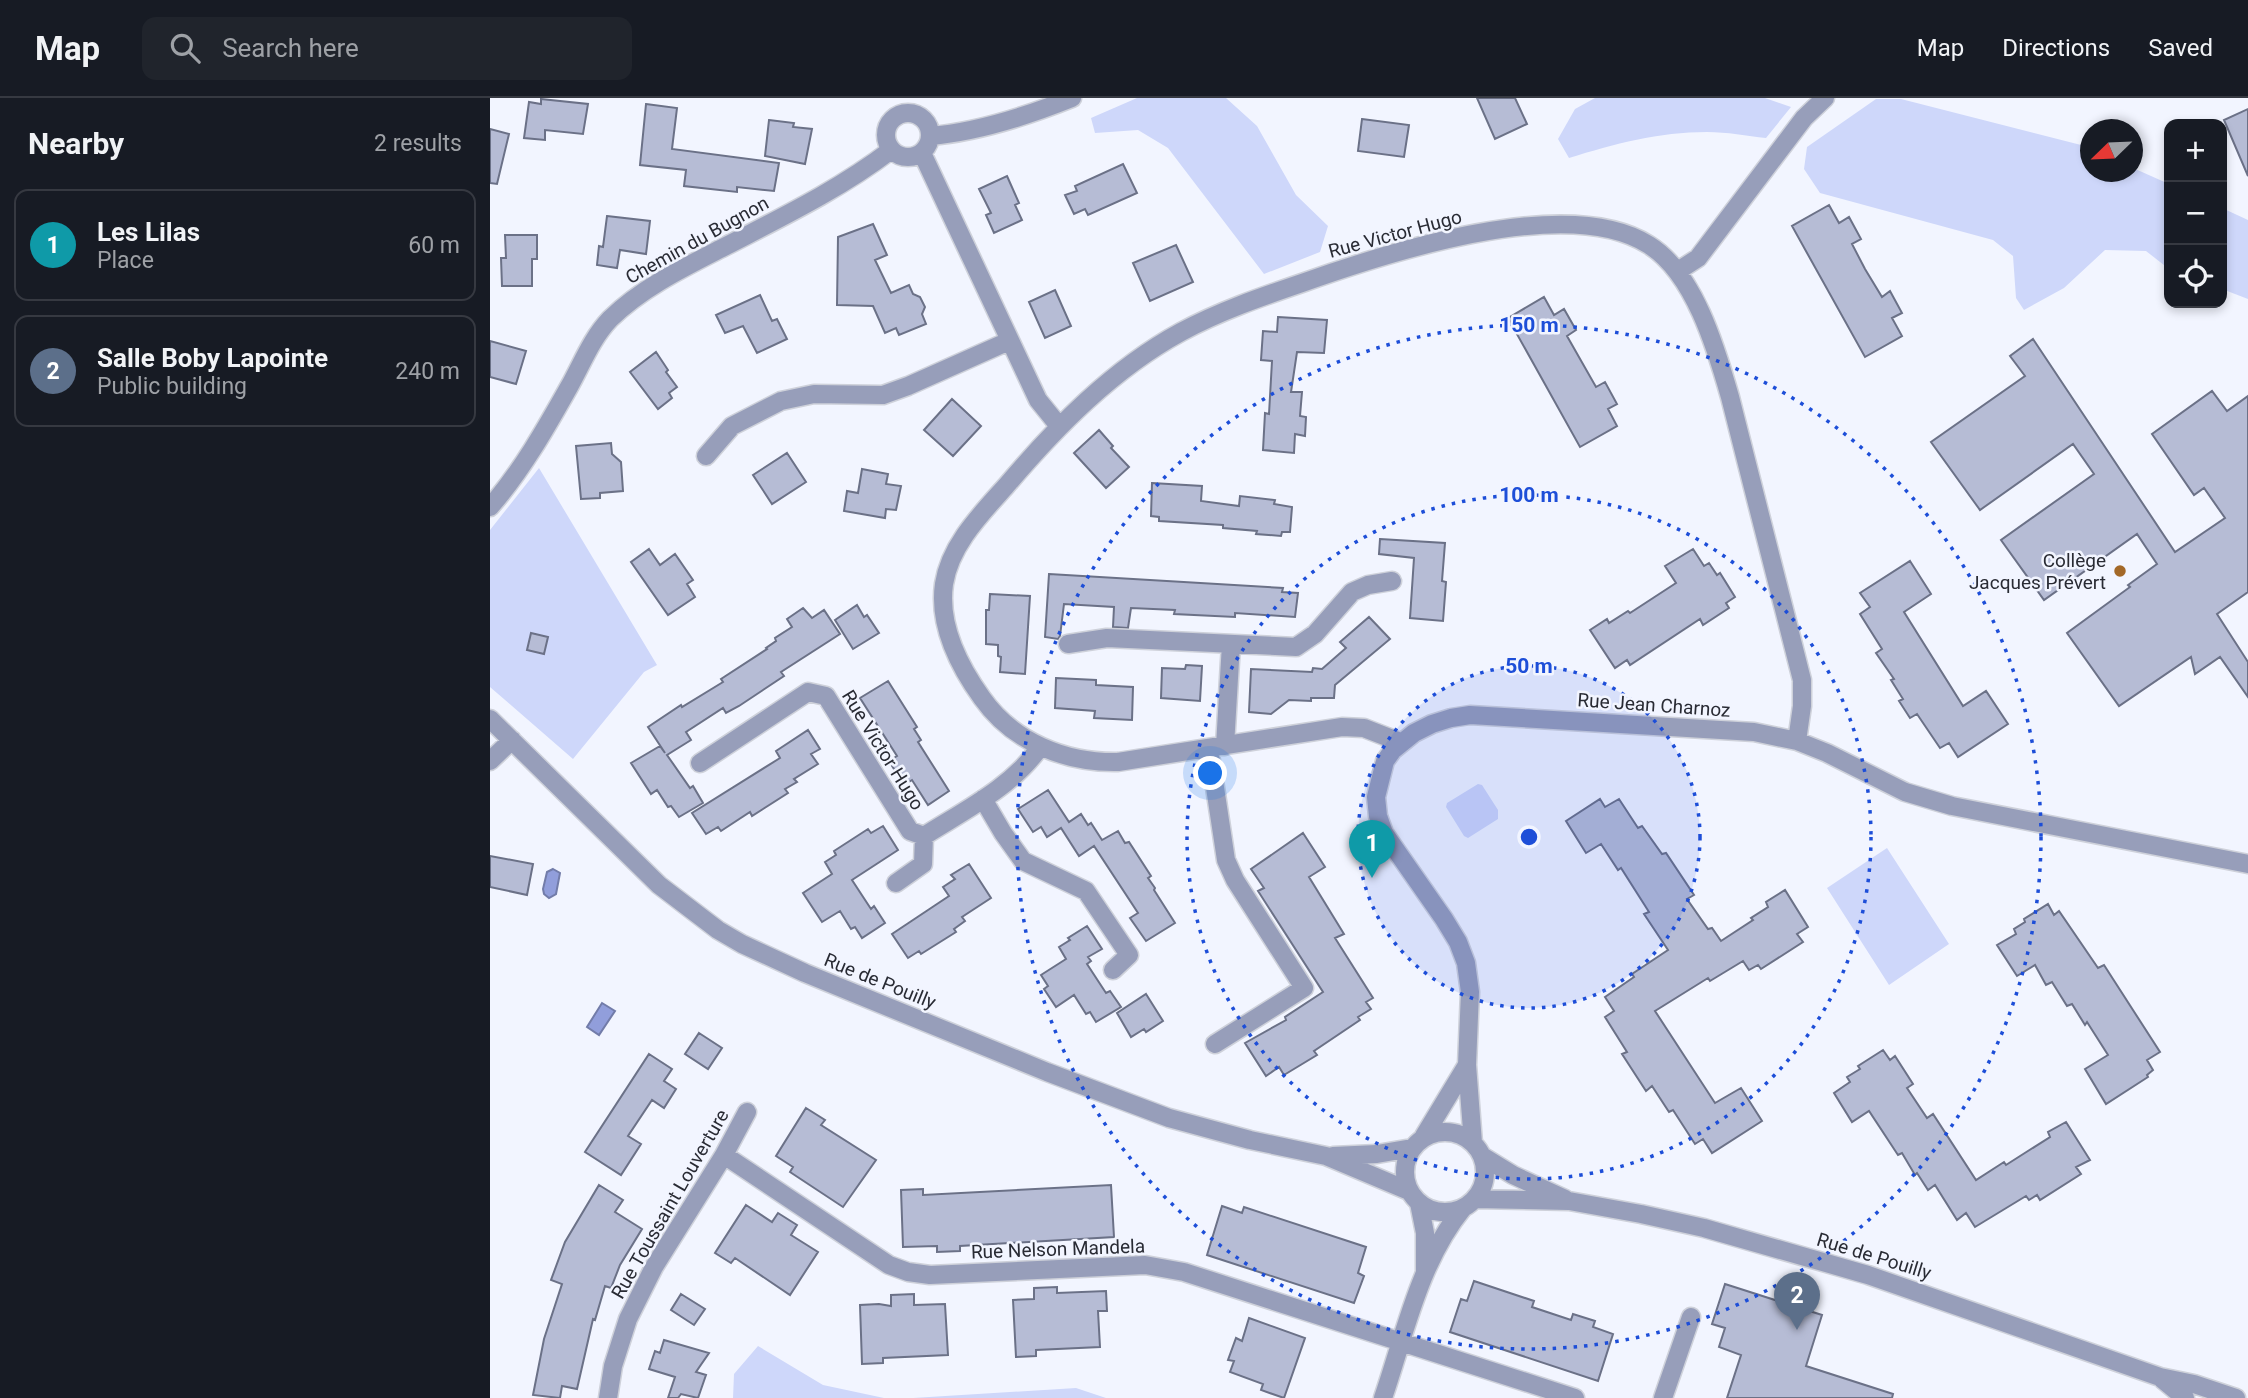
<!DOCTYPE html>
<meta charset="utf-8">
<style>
:root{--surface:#171b24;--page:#20242c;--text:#f1f3f6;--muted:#9ea1a6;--line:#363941;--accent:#1a73e8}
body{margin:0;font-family:Roboto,sans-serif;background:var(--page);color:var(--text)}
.controls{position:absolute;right:21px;top:21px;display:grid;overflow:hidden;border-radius:14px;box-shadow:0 4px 10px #0003}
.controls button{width:63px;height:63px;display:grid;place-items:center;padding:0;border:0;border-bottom:2px solid var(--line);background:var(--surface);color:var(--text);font:35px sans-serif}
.compass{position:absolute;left:1590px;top:21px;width:63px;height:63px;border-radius:50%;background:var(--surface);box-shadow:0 4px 10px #0003;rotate:247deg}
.you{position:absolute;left:721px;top:676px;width:24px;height:24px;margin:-18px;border:5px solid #fff;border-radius:50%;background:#1a73e8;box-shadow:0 0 0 10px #1a73e833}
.badge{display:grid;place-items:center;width:46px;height:46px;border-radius:50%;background:var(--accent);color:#fff;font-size:23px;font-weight:700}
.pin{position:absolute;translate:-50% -58px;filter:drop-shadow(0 2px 4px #0008)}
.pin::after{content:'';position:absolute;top:37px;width:24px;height:21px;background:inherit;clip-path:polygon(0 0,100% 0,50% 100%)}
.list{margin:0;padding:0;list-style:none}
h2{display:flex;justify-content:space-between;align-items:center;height:91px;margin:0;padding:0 28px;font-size:30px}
h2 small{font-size:23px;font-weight:400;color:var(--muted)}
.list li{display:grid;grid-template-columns:46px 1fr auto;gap:21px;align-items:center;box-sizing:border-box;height:112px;margin:0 14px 14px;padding:0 14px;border:2px solid var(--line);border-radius:14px}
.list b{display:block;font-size:26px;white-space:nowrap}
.list p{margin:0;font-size:23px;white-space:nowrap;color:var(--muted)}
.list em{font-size:23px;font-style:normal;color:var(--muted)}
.icon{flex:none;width:38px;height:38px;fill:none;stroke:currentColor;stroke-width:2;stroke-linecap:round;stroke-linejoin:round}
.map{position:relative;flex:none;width:1758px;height:1300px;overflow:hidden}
header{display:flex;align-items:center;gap:42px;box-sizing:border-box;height:98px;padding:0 35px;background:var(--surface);border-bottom:2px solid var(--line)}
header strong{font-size:33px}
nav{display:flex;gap:38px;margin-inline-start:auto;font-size:24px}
.search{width:490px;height:63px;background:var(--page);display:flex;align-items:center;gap:18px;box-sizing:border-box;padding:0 24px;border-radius:14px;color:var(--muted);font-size:26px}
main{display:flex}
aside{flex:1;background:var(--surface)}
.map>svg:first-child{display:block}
.green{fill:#ced7fa}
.water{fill:#919edb;stroke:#727ca9;stroke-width:2}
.building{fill:#b6bcd5;stroke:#6b7187;stroke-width:2}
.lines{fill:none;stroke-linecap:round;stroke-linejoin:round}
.minor-casing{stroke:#ced1da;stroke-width:21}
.minor{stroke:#979eba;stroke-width:18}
.ring{fill:none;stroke:#1d4ed8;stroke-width:3.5;stroke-dasharray:3.5 7}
.poi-dot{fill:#a36828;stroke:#f2f5ff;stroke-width:2.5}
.labels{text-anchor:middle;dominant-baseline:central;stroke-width:5;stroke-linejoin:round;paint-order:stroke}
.street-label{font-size:19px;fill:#292b34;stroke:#f2f5ff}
.poi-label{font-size:19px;fill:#292b34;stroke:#f2f5ff;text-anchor:end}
.centre{fill:#1d4ed8;stroke:#f2f5ff;stroke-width:3.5}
.ring-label{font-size:21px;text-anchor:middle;font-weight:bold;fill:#1d4ed8;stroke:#f2f5ff;stroke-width:5;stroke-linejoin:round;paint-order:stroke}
</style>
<header>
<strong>Map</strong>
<div class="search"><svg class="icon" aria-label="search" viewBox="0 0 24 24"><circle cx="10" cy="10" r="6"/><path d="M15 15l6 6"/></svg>Search here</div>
<nav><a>Map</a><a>Directions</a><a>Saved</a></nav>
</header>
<main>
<aside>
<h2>Nearby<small>2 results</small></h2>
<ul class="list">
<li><span class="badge" style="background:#0f9aa8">1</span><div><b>Les Lilas</b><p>Place</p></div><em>60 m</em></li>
<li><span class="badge" style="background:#5c6f8a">2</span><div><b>Salle Boby Lapointe</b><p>Public building</p></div><em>240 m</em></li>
</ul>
</aside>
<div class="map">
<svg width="1758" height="1300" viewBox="0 0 1758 1300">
<rect width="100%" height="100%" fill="#f2f5ff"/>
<!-- green -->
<path class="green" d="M 647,0 L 736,0 L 767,28 L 806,97 L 838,128 L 830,154 L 774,176 L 678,50 L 648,32 L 605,35 L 601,20 Z
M 1105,0 L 1275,0 L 1301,9 L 1276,40 C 1257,38 1237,34 1217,34 C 1169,34 1124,46 1079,60 L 1068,41 L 1085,11 Z
M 1386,1 L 1411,1 L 1591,47 L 1600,51 L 1601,74 L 1643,74 L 1643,70 L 1679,86 L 1679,171 L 1656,153 L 1615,152 L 1574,190 L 1534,212 L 1526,200 L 1523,158 L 1503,142 L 1330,95 L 1314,71 L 1317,49 Z
M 1732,110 L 1758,122 L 1758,201 L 1732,191 Z
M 49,370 L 167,567 L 154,574 L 83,661 L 0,589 L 0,432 Z
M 988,686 L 992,687 L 1008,712 L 1008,721 L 978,740 L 974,738 L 956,709 L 957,705 Z
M 1397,750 L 1459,846 L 1399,887 L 1337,790 Z
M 268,1248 L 333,1287 L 394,1300 L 243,1300 L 244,1276 Z
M 586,1290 L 616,1300 L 423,1300 Z"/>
<!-- water -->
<path class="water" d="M 63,771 L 70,775 L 66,796 L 59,800 L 54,796 L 53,791 L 57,774 Z
M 112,905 L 125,913 L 109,937 L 97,929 Z"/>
<!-- building -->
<path class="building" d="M 987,0 L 1025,0 L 1037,26 L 1005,41 Z
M 51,1 L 98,6 L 93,36 L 55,32 L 55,42 L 34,40 L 39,4 L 51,6 Z
M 156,6 L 187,10 L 182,51 L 289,65 L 284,93 L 247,89 L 247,94 L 194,88 L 196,72 L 150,67 Z
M 1758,11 L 1758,78 L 1734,22 Z
M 872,21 L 919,27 L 914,59 L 868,53 Z
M 279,22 L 304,25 L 303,29 L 322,31 L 315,66 L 275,58 Z
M 0,31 L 19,36 L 7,86 L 0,85 Z
M 633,66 L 647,95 L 598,117 L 595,111 L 584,116 L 575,97 L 587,93 L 585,88 Z
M 517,78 L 529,105 L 525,107 L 532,122 L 504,135 L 496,117 L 501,115 L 489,91 Z
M 1339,107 L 1349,125 L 1359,119 L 1371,141 L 1362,146 L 1375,171 L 1392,199 L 1400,193 L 1412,215 L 1402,220 L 1412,238 L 1375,259 L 1302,128 Z
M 117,118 L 160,123 L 156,156 L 130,152 L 127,170 L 107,167 L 109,148 L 113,149 Z
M 383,126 L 397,157 L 385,162 L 401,195 L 419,187 L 423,196 L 430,199 L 435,209 L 432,216 L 436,226 L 409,237 L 406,230 L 395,235 L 383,208 L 347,207 L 348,139 Z
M 15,137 L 47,137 L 47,161 L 42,161 L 42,188 L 12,188 L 11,160 L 16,160 Z
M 686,147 L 703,184 L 660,203 L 643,165 Z
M 565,192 L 581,228 L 555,240 L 539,204 Z
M 270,197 L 282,223 L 287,221 L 297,241 L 267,255 L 253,228 L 235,235 L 226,217 Z
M 1054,199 L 1064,217 L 1074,211 L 1086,232 L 1077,238 L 1106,289 L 1115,284 L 1127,306 L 1118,311 L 1127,328 L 1090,349 L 1018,220 Z
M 788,219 L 837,222 L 834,255 L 807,254 L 801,294 L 812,294 L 810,318 L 816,319 L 815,338 L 805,336 L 804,355 L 773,352 L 775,315 L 779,316 L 782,263 L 771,262 L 773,233 L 787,234 Z
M 1543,241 L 1685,454 L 1735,420 L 1714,390 L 1704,397 L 1662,336 L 1722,293 L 1737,313 L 1758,298 L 1758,494 L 1727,516 L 1758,564 L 1758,599 L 1730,559 L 1705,576 L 1701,559 L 1629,608 L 1577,535 L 1640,489 L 1638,487 L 1667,466 L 1647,436 L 1554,502 L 1511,442 L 1604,376 L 1583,346 L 1490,412 L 1441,344 L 1535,278 L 1520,258 Z
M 0,243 L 36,253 L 26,286 L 0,279 Z
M 166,254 L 178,272 L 176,274 L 187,289 L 179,295 L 182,300 L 168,311 L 140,274 Z
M 462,301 L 491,328 L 463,358 L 434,332 Z
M 609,332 L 623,348 L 621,350 L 639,369 L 616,390 L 584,355 Z
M 121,345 L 122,356 L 131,364 L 133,393 L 110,395 L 110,400 L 91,401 L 86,348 Z
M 297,355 L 316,384 L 282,406 L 263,377 Z
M 372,371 L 398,376 L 396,386 L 411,388 L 406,412 L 396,411 L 395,420 L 354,413 L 357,393 L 368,395 Z
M 662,385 L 712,388 L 711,403 L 749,408 L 750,398 L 785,402 L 784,406 L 802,409 L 800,434 L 792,434 L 791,438 L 766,436 L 767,433 L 733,430 L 733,427 L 669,423 L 669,419 L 661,418 Z
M 890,441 L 955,445 L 952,483 L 956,484 L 953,523 L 920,520 L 924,460 L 889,456 Z
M 159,451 L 170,467 L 185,456 L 203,482 L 197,486 L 205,499 L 178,517 L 141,464 Z
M 1203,451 L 1214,468 L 1219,465 L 1227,477 L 1230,475 L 1245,499 L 1236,505 L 1239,510 L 1213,527 L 1210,521 L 1140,567 L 1137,562 L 1125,570 L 1100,532 L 1117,521 L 1119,525 L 1138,513 L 1140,515 L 1186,485 L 1175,468 Z
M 1420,463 L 1441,496 L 1414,514 L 1473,608 L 1496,593 L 1518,626 L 1468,659 L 1459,645 L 1450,650 L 1427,616 L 1420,620 L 1409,603 L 1413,601 L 1401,582 L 1404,581 L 1386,555 L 1392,551 L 1370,516 L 1380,509 L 1370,495 Z
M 559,476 L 793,490 L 792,494 L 808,495 L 805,519 L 745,515 L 745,519 L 684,516 L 685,512 L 641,510 L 638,530 L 623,529 L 624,509 L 574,506 L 570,538 L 568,541 L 555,539 Z
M 500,496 L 540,498 L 535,576 L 510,574 L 511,559 L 508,558 L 508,547 L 496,546 L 496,512 L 499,512 Z
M 367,507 L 374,519 L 377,517 L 389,535 L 363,551 L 345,522 Z
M 313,510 L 322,520 L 334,512 L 350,536 L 291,574 L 294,578 L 249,608 L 236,615 L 233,610 L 196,634 L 201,642 L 177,657 L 200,690 L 203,688 L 213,705 L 189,719 L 181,708 L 178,709 L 167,692 L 161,696 L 141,665 L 170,648 L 175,655 L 158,629 L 191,607 L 192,609 L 233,584 L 231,581 L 277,551 L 276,550 L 286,543 L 285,540 L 302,529 L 297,521 Z
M 879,519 L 900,541 L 845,587 L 844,600 L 821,600 L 821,603 L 799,602 L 781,616 L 759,614 L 761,571 L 822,574 L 823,570 L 832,571 L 856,550 L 850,544 Z
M 41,535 L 58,539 L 54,556 L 37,552 Z
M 696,567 L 712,568 L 710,603 L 671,600 L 672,570 L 695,571 Z
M 566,580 L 606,582 L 606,587 L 643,589 L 642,622 L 604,620 L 605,613 L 565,610 Z
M 398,583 L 427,629 L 424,631 L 431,642 L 428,644 L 459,693 L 438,707 L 422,682 L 414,687 L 399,663 L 407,658 L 370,600 Z
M 318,632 L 330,651 L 321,656 L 328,666 L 304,681 L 307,684 L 295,691 L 298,695 L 262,718 L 260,714 L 231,733 L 228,729 L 216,736 L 202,715 L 290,660 L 286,653 Z
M 558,692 L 579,724 L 591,716 L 598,727 L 601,725 L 612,742 L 628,733 L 635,745 L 639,744 L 661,778 L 658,780 L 665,790 L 664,792 L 685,825 L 656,843 L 640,820 L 648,815 L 604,748 L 589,758 L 571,730 L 557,739 L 551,729 L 543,734 L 528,711 Z
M 1110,701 L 1115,709 L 1129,701 L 1148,730 L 1152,728 L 1172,756 L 1176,755 L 1204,797 L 1197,801 L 1218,831 L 1222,830 L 1231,843 L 1263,822 L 1261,820 L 1278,809 L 1276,804 L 1295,792 L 1318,829 L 1307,836 L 1313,844 L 1271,871 L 1268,867 L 1259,872 L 1253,863 L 1220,883 L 1218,880 L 1165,913 L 1225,1005 L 1251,990 L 1272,1023 L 1222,1055 L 1213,1041 L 1205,1046 L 1183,1012 L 1179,1014 L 1162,988 L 1156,993 L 1132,956 L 1137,954 L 1115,919 L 1124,913 L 1115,899 L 1144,879 L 1142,876 L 1178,852 L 1154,816 L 1159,814 L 1131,770 L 1128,772 L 1111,746 L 1096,755 L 1076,723 Z
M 393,728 L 408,752 L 362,782 L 381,811 L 384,808 L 395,825 L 372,840 L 365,829 L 361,831 L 350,813 L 332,824 L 313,795 L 342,776 L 335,764 L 346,757 L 344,753 L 378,731 L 381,735 Z
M 813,735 L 835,769 L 819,779 L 854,836 L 845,840 L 883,900 L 876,904 L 881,911 L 868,919 L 870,922 L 824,953 L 827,957 L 794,977 L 789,969 L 776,978 L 755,945 L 796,922 L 795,919 L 833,894 L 768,793 L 774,790 L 761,771 Z
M 0,758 L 43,766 L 37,797 L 0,789 Z
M 479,766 L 501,800 L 472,819 L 475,823 L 464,831 L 466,834 L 431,856 L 429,853 L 418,860 L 402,836 L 459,798 L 453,789 L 465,781 L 461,777 Z
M 1558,806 L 1564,817 L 1569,813 L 1608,870 L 1614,867 L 1670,954 L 1657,962 L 1663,972 L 1657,977 L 1658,979 L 1616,1006 L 1595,971 L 1618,957 L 1597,924 L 1595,927 L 1582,906 L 1577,908 L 1562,884 L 1556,887 L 1545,867 L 1527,878 L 1507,847 L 1526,836 L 1524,831 L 1535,824 L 1534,821 Z
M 597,828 L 612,851 L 598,859 L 601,863 L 597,866 L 616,895 L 620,893 L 631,909 L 606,924 L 600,914 L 596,916 L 584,897 L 566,909 L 554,891 L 558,888 L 551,877 L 576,861 L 569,849 L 580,842 L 578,840 Z
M 656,896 L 673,923 L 656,934 L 654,931 L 641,939 L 627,915 Z
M 209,935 L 232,950 L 218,971 L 195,956 Z
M 1393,952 L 1400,962 L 1405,958 L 1423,986 L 1417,990 L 1437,1020 L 1443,1016 L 1486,1082 L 1514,1064 L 1516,1067 L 1560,1039 L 1558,1034 L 1576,1024 L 1600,1062 L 1586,1069 L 1591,1076 L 1550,1102 L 1547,1097 L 1539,1102 L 1536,1098 L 1485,1129 L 1476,1115 L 1467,1122 L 1445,1087 L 1438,1092 L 1427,1075 L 1425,1077 L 1412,1055 L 1408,1057 L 1379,1013 L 1362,1024 L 1344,995 L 1360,984 L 1357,979 L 1370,971 L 1368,968 Z
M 159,956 L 182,971 L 174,983 L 186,991 L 174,1010 L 162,1002 L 138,1038 L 151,1046 L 131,1077 L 95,1054 Z
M 316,1010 L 335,1022 L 331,1027 L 386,1062 L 353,1109 L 300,1074 L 303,1069 L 286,1058 Z
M 109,1087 L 133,1102 L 125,1114 L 152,1131 L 130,1167 L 121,1190 L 115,1188 L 105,1222 L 103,1221 L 87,1291 L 72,1288 L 70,1300 L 43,1297 L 54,1241 L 72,1186 L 61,1182 L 75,1144 Z
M 621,1087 L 624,1139 L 470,1148 L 470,1153 L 447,1154 L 447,1148 L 413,1149 L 411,1092 L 433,1091 L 433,1097 Z
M 256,1107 L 282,1124 L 288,1115 L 307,1127 L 301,1137 L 328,1154 L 300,1197 L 245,1160 L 241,1165 L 225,1155 Z
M 732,1108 L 752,1115 L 754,1109 L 876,1149 L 868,1175 L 874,1178 L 864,1205 L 717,1157 Z
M 984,1183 L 1044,1203 L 1042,1209 L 1081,1222 L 1083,1216 L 1105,1223 L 1103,1229 L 1123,1236 L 1108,1283 L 960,1234 L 971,1201 L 977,1203 Z
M 1235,1186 L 1332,1217 L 1316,1268 L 1403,1296 L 1402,1300 L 1237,1300 L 1251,1257 L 1229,1249 L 1235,1230 L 1222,1226 Z
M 567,1189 L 567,1195 L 616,1193 L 617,1213 L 608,1213 L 610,1249 L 546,1252 L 546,1258 L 526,1259 L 523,1202 L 544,1201 L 544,1190 Z
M 191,1196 L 215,1211 L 204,1227 L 181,1212 Z
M 424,1196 L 424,1207 L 455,1206 L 458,1257 L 393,1260 L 393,1265 L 372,1266 L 370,1207 L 389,1206 L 401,1208 L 401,1197 Z
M 759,1220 L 815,1240 L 794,1300 L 771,1292 L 773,1286 L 740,1274 L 744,1263 L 738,1262 L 746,1240 L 752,1243 Z
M 174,1242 L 219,1255 L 206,1274 L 216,1277 L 208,1300 L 191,1296 L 188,1300 L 178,1300 L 185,1279 L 159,1271 L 165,1253 L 170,1255 Z"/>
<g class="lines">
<!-- minor casing -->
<g class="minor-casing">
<path id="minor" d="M396 37a22 22 0 1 1 44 0a22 22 0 1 1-44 0Z
M 440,38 C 489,34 537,18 582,0
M 432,55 L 548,302 L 569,328
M 1188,173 L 1208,160 L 1314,20 L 1335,0
M 216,358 L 242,328 L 291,303 L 324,296 L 393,297 L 418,288 L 519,243
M 0,409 C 31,374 56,330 79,289 C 92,266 101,241 120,221 C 153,189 195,169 236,148 C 292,119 350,91 401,52
M 578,546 L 617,540 L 806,549 L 825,536 L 862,494 L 878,487 L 902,483
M 0,621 L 169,787 L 228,832 L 252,846 L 315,875 L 557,974 L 679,1020 L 760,1042 L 836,1058 L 919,1093
M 910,644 L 874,630 L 852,629 L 628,664 C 575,665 523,644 492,600 C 469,568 448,528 454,486 C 460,447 491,416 516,388 C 566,329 623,271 691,234 C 730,213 771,199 812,185 C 896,155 1078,95 1159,147 C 1204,175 1226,250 1240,299 L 1312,582 L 1312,608 L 1307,643
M 735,648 L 741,546
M 719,650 L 736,762 L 745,782 L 814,890 L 725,946
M 0,663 L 22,642
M 210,665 L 318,594 L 336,598 L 420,733 L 434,738 C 475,712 522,689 550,649
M 493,701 L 513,735 L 533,763 L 596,793 L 639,857 L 623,872
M 406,785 L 433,766 L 434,738
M915 1074a40 40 0 1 1 80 0a40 40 0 1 1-80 0Z
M 934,1038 L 977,967
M 983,1045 L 977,967 L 980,894 L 976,865 L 968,844 L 954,821 L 894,735 L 888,718 L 886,699 L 895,663 L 903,652 L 924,635 L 942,626 L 961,620 L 980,617 L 1264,634 L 1307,643 L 1337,655 L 1415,694 L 1462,708 L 1758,766
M 234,1057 L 399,1167 L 418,1174 L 440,1177 L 655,1167 L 694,1174 L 1085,1300
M 843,1058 L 887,1056 L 922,1050
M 992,1058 L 1023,1077 L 1075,1101
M 985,1101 L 1079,1103 L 1151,1116 L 1214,1130 L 1378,1177 L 1670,1279 L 1704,1286 L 1746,1300
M 929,1105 L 935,1135 L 935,1172
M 1672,1281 L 1695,1300
M 118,1300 L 123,1268 L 138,1221 L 164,1169 L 234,1057 L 257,1014
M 893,1300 C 915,1236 929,1164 973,1110
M 1173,1300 L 1201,1219"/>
</g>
<!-- minor -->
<use href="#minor" class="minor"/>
</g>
<!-- distance rings -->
<circle cx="1039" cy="739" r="171" fill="#1d4ed8" fill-opacity=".12"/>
<g class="ring">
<circle cx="1039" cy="739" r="171"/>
<circle cx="1039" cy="739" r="342"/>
<circle cx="1039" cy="739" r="512"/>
</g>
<!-- markers -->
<circle class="poi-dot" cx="1630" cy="473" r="7"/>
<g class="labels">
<!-- street labels -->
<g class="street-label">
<text transform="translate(905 136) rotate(-15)">Rue Victor Hugo</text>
<text transform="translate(207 142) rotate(-29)">Chemin du Bugnon</text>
<text transform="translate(1164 607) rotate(4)">Rue Jean Charnoz</text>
<text transform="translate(393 652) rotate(58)">Rue Victor Hugo</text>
<text transform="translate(390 883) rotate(22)">Rue de Pouilly</text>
<text transform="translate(180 1106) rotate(-60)">Rue Toussaint Louverture</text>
<text transform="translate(568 1151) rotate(-2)">Rue Nelson Mandela</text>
<text transform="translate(1384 1158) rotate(17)">Rue de Pouilly</text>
</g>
<!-- poi labels -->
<g class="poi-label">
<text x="1616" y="462">Collège<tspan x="1616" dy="22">Jacques Prévert</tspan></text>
</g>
</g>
<circle cx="1039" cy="739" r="10" class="centre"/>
<g class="ring-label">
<text x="1039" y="234">150 m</text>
<text x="1039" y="404">100 m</text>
<text x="1039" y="575">50 m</text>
</g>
</svg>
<div class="controls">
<button>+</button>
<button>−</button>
<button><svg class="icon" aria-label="locate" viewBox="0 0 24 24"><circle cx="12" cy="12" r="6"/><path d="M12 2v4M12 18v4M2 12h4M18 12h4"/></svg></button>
</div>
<svg class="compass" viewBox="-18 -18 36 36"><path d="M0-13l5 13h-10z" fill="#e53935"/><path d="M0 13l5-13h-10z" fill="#9ea1a6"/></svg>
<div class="you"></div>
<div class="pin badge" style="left:882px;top:780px;background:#0f9aa8">1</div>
<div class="pin badge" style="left:1307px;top:1232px;background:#5c6f8a">2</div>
</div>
</main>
